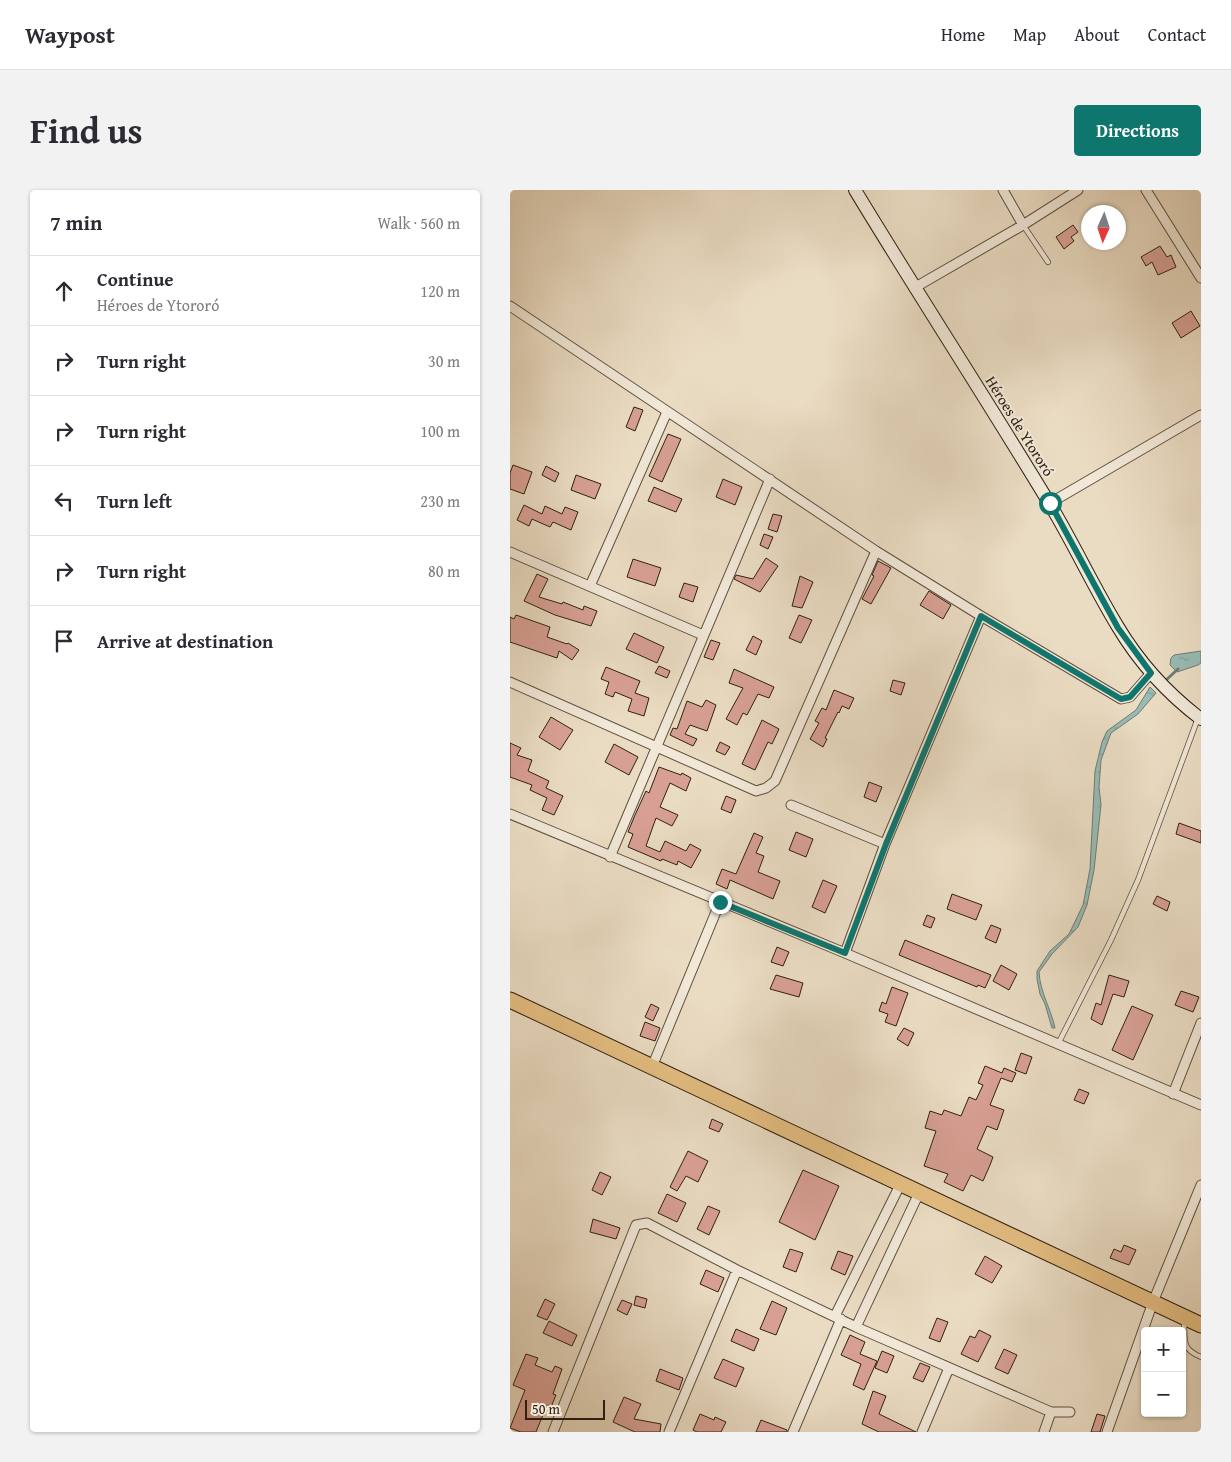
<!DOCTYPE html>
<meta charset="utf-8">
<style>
:root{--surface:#fff;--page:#f2f2f3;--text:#2b2b33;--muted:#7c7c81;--line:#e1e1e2;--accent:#0f766e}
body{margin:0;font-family:"Gentium Book Plus",serif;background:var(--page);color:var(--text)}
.controls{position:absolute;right:15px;bottom:15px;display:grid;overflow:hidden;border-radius:5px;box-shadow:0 1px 4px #0004}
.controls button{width:45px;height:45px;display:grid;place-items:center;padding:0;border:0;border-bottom:1px solid var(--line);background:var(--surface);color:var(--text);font:25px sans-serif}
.compass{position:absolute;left:571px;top:15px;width:45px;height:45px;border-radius:50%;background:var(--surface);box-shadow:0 1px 4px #0004;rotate:183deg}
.scale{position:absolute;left:15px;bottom:12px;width:80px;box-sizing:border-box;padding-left:5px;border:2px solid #2f2012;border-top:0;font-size:14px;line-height:18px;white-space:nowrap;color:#2f2012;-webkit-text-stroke:4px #f1e8d8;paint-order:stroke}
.stop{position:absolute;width:15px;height:15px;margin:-11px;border:4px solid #0f766e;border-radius:50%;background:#fff}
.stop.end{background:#0f766e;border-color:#fff;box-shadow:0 1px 5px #0008}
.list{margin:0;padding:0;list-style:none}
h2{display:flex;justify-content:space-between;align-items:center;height:65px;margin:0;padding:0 20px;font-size:21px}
h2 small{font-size:16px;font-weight:400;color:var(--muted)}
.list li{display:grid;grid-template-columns:32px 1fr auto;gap:15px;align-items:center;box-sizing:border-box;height:70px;padding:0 20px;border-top:1px solid var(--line)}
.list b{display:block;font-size:19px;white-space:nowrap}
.list p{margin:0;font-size:16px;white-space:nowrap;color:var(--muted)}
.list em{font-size:16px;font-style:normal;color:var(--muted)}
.icon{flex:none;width:28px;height:28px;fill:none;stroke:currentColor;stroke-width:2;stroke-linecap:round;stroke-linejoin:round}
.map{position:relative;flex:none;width:691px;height:1242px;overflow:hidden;border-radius:5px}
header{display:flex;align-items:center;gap:30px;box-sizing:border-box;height:70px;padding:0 25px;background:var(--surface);border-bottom:1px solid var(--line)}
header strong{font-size:24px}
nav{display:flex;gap:28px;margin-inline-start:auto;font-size:18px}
.intro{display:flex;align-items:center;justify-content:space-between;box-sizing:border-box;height:120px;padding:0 30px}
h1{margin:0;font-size:35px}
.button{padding:12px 22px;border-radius:5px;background:var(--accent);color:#fff;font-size:18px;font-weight:700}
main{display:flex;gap:30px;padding:0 30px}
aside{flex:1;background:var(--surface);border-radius:5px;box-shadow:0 1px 4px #0004}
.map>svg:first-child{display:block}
.water{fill:url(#water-ripples);stroke:#6e7d74}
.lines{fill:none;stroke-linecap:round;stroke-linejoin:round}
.stream{stroke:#6e7d74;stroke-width:3}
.building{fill:#d8a094;stroke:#2f2012}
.service-casing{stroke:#5e4f3e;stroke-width:6}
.minor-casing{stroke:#5e4f3e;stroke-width:11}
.secondary-casing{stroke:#2f2012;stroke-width:14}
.trunk-casing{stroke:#2f2012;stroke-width:17}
.service{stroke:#f1e8d8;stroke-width:4.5}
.minor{stroke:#f1e8d8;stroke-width:9}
.secondary{stroke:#f1e8d8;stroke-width:12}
.trunk{stroke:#e5be82;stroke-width:15}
.route{stroke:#0f766e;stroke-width:6}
.labels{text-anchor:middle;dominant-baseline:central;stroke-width:4;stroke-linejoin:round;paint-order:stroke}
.street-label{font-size:15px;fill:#2f2012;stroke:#f1e8d8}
</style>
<header>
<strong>Waypost</strong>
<nav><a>Home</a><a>Map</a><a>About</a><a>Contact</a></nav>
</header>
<div class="intro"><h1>Find us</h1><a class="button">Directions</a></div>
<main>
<aside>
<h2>7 min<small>Walk · 560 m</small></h2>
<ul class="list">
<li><svg class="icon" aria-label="ahead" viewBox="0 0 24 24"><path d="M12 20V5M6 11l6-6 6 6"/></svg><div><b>Continue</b><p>Héroes de Ytororó</p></div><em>120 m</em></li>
<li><svg class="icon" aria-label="right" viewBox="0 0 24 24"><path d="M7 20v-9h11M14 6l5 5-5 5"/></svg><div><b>Turn right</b></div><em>30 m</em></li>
<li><svg class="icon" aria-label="right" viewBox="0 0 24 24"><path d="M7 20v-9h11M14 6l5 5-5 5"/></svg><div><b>Turn right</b></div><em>100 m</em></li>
<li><svg class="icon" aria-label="left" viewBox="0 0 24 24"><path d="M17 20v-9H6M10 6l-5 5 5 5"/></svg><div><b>Turn left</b></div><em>230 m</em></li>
<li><svg class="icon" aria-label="right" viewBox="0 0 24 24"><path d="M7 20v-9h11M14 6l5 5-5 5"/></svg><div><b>Turn right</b></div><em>80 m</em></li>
<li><svg class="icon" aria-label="arrive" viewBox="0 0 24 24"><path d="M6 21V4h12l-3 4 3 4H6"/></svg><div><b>Arrive at destination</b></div></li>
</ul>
</aside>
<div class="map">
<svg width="691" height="1242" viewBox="0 0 691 1242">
<defs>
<pattern id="water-ripples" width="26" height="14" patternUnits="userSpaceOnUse" patternTransform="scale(1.25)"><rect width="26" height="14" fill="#98bbb5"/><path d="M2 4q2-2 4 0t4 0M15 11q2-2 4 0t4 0" fill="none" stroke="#83a09b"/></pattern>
</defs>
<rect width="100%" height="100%" fill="#eadcc3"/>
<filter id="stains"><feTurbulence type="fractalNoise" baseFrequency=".004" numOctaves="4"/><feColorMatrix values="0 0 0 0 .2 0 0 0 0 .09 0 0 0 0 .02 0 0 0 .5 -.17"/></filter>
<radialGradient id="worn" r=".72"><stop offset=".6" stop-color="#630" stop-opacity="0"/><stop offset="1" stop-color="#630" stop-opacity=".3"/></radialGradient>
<!-- water -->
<path class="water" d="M 691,461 L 691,473 L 688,475 L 667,482 L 660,475 L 661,468 L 664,465 Z
M 640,497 L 646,503 L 628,524 L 601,543 L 591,570 L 589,597 L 591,615 L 584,680 L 577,715 L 568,737 L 542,764 L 529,782 C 530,802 541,819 545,838 L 542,838 L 535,814 L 530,804 L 527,789 L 527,781 L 540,761 L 559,744 L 573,715 L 580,679 L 585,581 L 592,552 L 597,541 L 626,520 Z"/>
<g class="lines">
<!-- stream -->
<path class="stream" d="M 654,492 L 668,479"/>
</g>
<!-- building -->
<path class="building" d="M 563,35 L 568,42 L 561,47 L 564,51 L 554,59 L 546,47 Z
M 650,56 L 657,67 L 661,65 L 666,77 L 648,85 L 642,72 L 636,76 L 631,67 Z
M 681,121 L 690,136 L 671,148 L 662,133 Z
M 124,217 L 133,220 L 125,241 L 116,237 Z
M 158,244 L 171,249 L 152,292 L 139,286 Z
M 3,275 L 22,282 L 14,304 L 0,299 L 0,283 Z
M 36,276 L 49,283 L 45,292 L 32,285 Z
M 66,285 L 91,294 L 85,309 L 61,300 Z
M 213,289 L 232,297 L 225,315 L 206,307 Z
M 144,297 L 172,309 L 166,322 L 138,311 Z
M 14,315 L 32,324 L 35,316 L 52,324 L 55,317 L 68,322 L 61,340 L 43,332 L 40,337 L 22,329 L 19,336 L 7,330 Z
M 263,324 L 272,326 L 267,342 L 258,339 Z
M 254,344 L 263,347 L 258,359 L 250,355 Z
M 256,368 L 268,376 L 250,402 L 224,389 L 226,385 L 243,389 Z
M 123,369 L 151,378 L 145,396 L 117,387 Z
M 368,371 L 381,378 L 361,414 L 352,409 L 364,386 L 362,385 Z
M 27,384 L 38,389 L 29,407 L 52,414 L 53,412 L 73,420 L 74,416 L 87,421 L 81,436 L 45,425 L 14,411 Z
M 290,386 L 303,392 L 292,418 L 282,416 Z
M 174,393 L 188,397 L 183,412 L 169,407 Z
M 419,401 L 441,415 L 433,429 L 410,415 Z
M 6,425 L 40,437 L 37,447 L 57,454 L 58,453 L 69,460 L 62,470 L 49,461 L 47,468 L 0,452 L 0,427 L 4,429 Z
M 289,425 L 302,430 L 291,453 L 279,448 Z
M 124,443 L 154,457 L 147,473 L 116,459 Z
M 243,446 L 252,451 L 246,465 L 236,460 Z
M 201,450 L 210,453 L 203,470 L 194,467 Z
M 149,476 L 160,481 L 157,488 L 145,483 Z
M 96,477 L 130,491 L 125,503 L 139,508 L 134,526 L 118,521 L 122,509 L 105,502 L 103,507 L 95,504 L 99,492 L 91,489 Z
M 224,479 L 264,497 L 259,508 L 248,504 L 237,525 L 233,523 L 227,535 L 216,529 L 233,498 L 219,493 Z
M 383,490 L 395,493 L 391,505 L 380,501 Z
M 324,500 L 344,508 L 339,519 L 332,516 L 329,523 L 328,522 L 315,548 L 317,549 L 313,557 L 300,549 L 309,533 L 305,531 L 312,518 L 316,520 Z
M 196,510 L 206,515 L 197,541 L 180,535 L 175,544 L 187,549 L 183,556 L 160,545 L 163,538 L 167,539 L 177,511 L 192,517 Z
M 41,527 L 63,540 L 50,560 L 29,547 Z
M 252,530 L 269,539 L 262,554 L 258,552 L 245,580 L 232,574 Z
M 210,552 L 220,557 L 215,565 L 206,561 Z
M 0,553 L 11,558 L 7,565 L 22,570 L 18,581 L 39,591 L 36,598 L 53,606 L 44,625 L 32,620 L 37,608 L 20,600 L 22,595 L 0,587 Z
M 104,554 L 128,567 L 119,585 L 95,572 Z
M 149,577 L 171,585 L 172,583 L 181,588 L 176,601 L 160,593 L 150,617 L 168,625 L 162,636 L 146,628 L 136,656 L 150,662 L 155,651 L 176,661 L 180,654 L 191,660 L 181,678 L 168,671 L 167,675 L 152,669 L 151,671 L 118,657 L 123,644 L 118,642 L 125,625 L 136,601 L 139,603 Z
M 359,592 L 372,597 L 366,612 L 354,607 Z
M 216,606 L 226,610 L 221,623 L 211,619 Z
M 669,633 L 691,641 L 691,653 L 666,644 Z
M 286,642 L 303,649 L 296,667 L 279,660 Z
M 244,643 L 253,647 L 246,663 L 254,666 L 248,682 L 270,691 L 263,709 L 220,690 L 217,699 L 206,694 L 212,679 L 226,684 Z
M 313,690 L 327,696 L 315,723 L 302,717 Z
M 442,704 L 472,715 L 466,730 L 437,719 Z
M 647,706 L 660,712 L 657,721 L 643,714 Z
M 417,725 L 425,728 L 421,738 L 413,735 Z
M 481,735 L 491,739 L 486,753 L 475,748 Z
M 395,750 L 481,785 L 475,798 L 468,795 L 467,797 L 389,765 Z
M 267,757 L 279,762 L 273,776 L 261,772 Z
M 491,775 L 507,784 L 499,800 L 483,791 Z
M 266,785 L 293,793 L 289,807 L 260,799 Z
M 599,785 L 619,791 L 614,807 L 603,804 L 592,835 L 581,829 L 586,813 L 591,815 Z
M 382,797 L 398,803 L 386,836 L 375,832 L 378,824 L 369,821 L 372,812 L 376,814 Z
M 671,801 L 689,807 L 683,822 L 665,815 Z
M 141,814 L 149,818 L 143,831 L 135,827 Z
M 622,816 L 643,825 L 623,870 L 602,860 Z
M 135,832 L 150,838 L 145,851 L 130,846 Z
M 394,838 L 404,843 L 398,856 L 387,849 Z
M 511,863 L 522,867 L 516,884 L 505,880 Z
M 475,876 L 492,883 L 494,878 L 506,883 L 502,892 L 491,888 L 480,915 L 494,920 L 487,940 L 477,936 L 467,959 L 483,967 L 480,975 L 473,991 L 461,985 L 453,1001 L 434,992 L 438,984 L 414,976 L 426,941 L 415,938 L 420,921 L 432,925 L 434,920 L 451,926 L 459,907 L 466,910 L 473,895 L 468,893 Z
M 569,899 L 579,903 L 574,914 L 564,910 Z
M 202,929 L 213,934 L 209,942 L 199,938 Z
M 178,961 L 198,971 L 188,992 L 176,986 L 167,1001 L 160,997 Z
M 293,980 L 329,996 L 305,1050 L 269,1032 Z
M 90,982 L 101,987 L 92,1005 L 82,1000 Z
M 157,1004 L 176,1013 L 167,1032 L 148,1023 Z
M 198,1016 L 210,1021 L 199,1045 L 187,1039 Z
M 83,1029 L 110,1038 L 106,1049 L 80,1042 Z
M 614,1055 L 626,1060 L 619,1075 L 600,1068 L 604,1059 L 611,1062 Z
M 280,1059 L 293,1063 L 286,1082 L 273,1077 Z
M 328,1061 L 343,1066 L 335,1085 L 321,1079 Z
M 475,1066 L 492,1076 L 482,1093 L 465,1084 Z
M 196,1080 L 214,1088 L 208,1102 L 190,1094 Z
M 126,1106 L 137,1109 L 135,1118 L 124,1115 Z
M 35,1109 L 45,1114 L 37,1130 L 27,1126 Z
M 112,1110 L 122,1114 L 117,1125 L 107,1120 Z
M 262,1111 L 277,1118 L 266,1145 L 250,1139 Z
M 427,1128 L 438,1132 L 430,1152 L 419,1148 Z
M 39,1131 L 67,1145 L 62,1156 L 33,1143 Z
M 226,1139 L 249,1149 L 244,1161 L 221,1151 Z
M 469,1140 L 481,1146 L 468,1172 L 451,1164 L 460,1146 L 465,1148 Z
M 340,1145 L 355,1152 L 350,1164 L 367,1171 L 354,1200 L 343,1195 L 351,1174 L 331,1165 Z
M 494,1159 L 507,1165 L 498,1184 L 485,1178 Z
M 372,1161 L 384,1166 L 377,1183 L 365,1178 Z
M 16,1164 L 28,1168 L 25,1175 L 42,1182 L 45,1176 L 52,1179 L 43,1204 L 46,1205 L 41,1217 L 37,1215 L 26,1242 L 11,1242 L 0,1238 L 15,1200 L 3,1195 Z
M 213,1169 L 234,1178 L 226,1197 L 204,1188 Z
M 410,1173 L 420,1177 L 413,1192 L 403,1188 Z
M 150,1179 L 173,1188 L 169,1200 L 146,1191 Z
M 363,1201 L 376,1206 L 369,1224 L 406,1242 L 369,1242 L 352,1234 Z
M 114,1207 L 131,1214 L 124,1229 L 151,1234 L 150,1242 L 125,1242 L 103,1232 Z
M 190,1224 L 204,1230 L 205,1227 L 216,1232 L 211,1242 L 187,1242 L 183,1240 Z
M 587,1224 L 595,1226 L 590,1242 L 581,1242 Z
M 251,1230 L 277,1240 L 277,1242 L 246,1242 Z"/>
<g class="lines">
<!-- service casing -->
<g class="service-casing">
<path id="service" d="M 513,35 L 538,72
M 548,854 L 601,750 L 628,690 L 688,528
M 674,1131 C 675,1150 671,1159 691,1167"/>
</g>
<!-- minor casing -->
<g class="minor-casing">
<path id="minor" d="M 493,0 L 513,35
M 636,0 L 691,88
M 404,98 L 513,35 L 568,0
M 0,116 L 366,361 L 471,426 L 611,509 L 620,507 L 641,483
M 540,313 L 691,225
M 0,362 L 193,445
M 80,396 L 157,222
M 0,492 L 246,601 L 256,598 L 265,591 L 366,361
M 281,615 L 375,654
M 0,624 L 335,763 L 691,915
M 100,667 L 260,289
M 335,763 L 375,654 L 471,426
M 142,877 L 210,712
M 663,904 L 691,833
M 325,1126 L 391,993
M 346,1137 L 409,1003
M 43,1242 L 126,1035 L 137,1033 L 227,1080 L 346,1137 L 541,1222 L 560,1222
M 159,1242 L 227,1080
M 283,1242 L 331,1129
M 412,1242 L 439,1178
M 534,1242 L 541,1222
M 597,1242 L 643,1112 L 691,995"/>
</g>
<!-- secondary casing -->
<g class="secondary-casing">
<path id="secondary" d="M 345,0 C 408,104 475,207 538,311 C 563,352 583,396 608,437 C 629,472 658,504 691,529"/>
</g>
<!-- trunk casing -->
<g class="trunk-casing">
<path id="trunk" d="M 0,810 L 691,1135"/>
</g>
<!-- service -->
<use href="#service" class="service"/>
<!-- minor -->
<use href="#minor" class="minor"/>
<!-- secondary -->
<use href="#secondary" class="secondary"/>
<!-- trunk -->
<use href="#trunk" class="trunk"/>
</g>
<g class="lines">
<!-- route -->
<path class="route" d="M 210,712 L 335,763 L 376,654 L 471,426 L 611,509 L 620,507 L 641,483 L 608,438 L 540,313"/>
</g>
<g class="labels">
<!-- street labels -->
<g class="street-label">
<text transform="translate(510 236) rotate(58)">Héroes de Ytororó</text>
</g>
</g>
<rect width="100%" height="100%" filter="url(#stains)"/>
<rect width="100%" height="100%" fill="url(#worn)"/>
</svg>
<div class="controls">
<button>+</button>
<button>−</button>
</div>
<svg class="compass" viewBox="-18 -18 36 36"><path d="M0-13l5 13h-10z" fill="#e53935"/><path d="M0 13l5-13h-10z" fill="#7c7c81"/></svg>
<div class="scale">50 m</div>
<div class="stop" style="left:540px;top:313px"></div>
<div class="stop end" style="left:210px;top:712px"></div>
</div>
</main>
